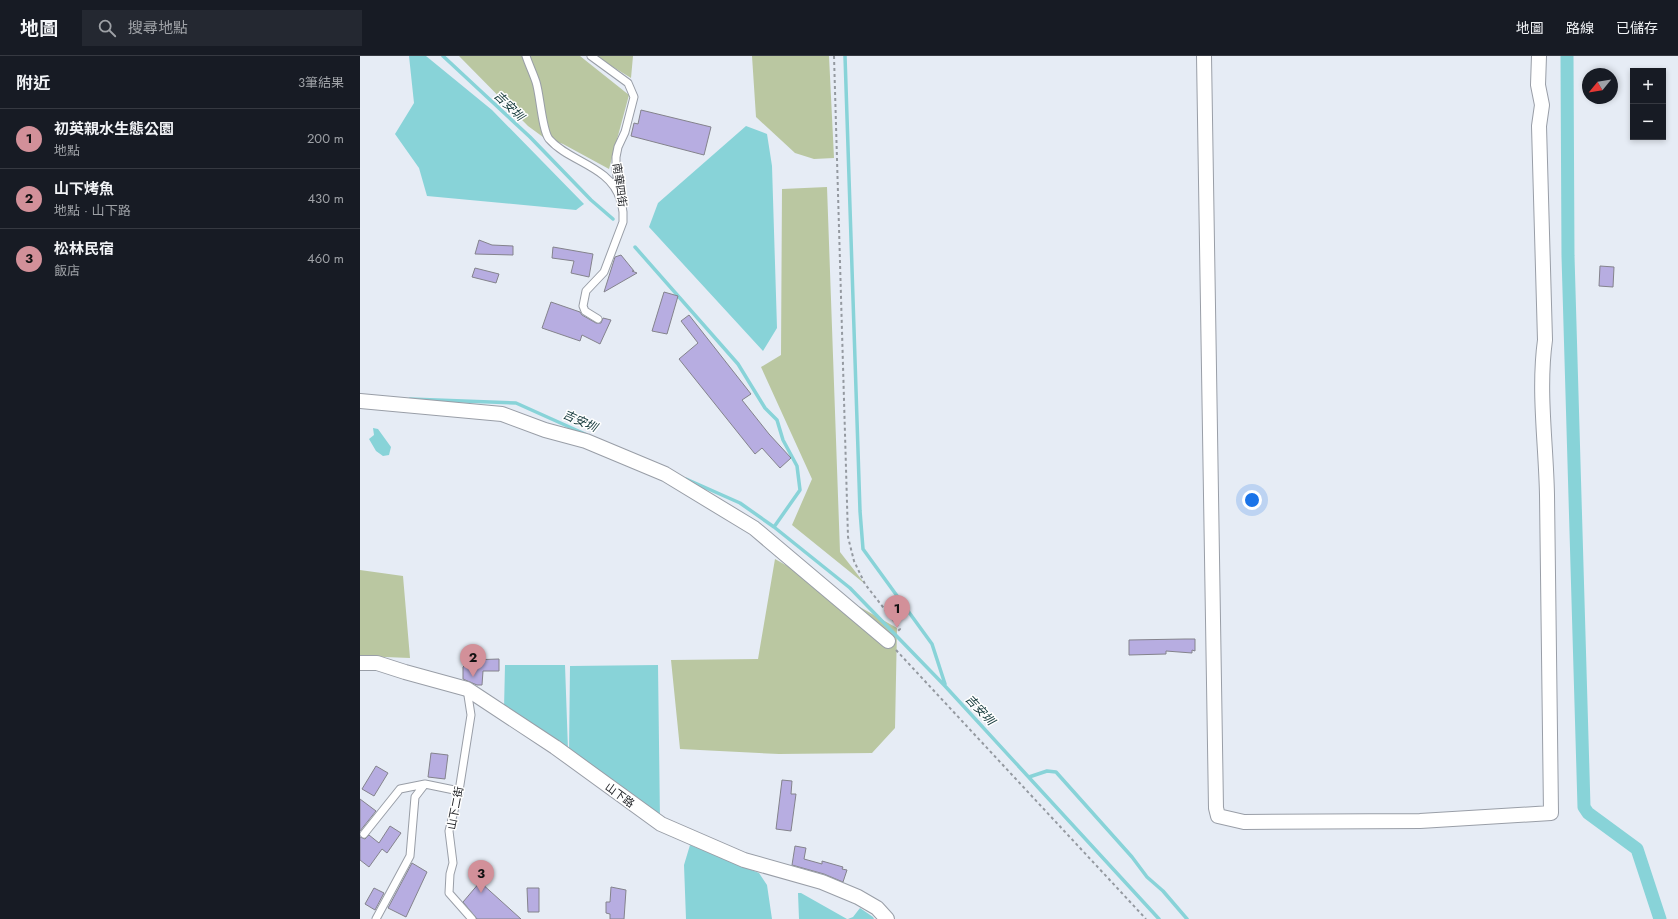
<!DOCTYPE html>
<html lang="zh-TW">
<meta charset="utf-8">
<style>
:root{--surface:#171b24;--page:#242831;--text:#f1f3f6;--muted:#9ea1a6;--line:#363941;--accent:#d29099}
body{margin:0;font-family:Jost,"Noto Sans TC",sans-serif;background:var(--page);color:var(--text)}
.controls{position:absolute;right:12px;top:12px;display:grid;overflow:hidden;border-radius:0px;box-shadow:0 2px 6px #0003}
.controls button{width:36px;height:36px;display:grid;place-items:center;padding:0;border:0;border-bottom:1px solid var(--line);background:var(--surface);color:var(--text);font:20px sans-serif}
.compass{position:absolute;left:1222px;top:12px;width:36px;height:36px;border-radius:50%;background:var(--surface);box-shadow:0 2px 6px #0003;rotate:240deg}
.you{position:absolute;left:892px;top:444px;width:14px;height:14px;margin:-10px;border:3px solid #fff;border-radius:50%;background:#1a73e8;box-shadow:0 0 0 6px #1a73e833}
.badge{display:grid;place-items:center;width:26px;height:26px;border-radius:50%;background:var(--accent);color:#111;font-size:13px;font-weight:700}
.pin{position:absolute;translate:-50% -33px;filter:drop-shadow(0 1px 2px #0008)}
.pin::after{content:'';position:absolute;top:21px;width:14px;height:12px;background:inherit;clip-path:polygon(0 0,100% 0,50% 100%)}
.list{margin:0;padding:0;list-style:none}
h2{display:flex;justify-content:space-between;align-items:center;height:52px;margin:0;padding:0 16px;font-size:17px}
h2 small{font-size:13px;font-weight:400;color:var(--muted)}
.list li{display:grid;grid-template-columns:26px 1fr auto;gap:12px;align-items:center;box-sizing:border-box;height:60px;padding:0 16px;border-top:1px solid var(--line)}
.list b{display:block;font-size:15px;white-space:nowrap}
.list p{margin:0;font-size:13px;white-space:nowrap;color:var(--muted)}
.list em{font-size:13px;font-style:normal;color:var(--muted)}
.icon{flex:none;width:22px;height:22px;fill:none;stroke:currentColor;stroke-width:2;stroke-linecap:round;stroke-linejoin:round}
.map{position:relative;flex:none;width:1318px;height:863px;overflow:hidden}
header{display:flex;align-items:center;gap:24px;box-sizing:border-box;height:56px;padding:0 20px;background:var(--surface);border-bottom:1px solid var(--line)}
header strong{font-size:19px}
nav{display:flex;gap:22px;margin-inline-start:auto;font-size:14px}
.search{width:280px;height:36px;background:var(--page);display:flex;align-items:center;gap:10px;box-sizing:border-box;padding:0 14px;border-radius:0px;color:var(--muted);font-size:15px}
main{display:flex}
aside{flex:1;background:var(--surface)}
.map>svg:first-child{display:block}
.green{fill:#bac7a1}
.water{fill:#88d3d8}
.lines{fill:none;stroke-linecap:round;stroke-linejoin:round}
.stream{stroke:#88d3d8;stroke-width:3.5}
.canal{stroke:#88d3d8;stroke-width:13}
.building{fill:#b7ade1;stroke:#84838c}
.lane-casing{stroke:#999ea7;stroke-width:9}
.street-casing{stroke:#999ea7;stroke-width:16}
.path{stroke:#9499a0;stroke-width:2;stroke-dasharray:3 3;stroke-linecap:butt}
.lane{stroke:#fff;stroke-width:7}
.street{stroke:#fff;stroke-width:14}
.labels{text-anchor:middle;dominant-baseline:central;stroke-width:3;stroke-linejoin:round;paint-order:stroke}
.street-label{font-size:11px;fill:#202226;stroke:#fff}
.water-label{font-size:12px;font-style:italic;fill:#123739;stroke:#fff}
</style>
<header>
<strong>地圖</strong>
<div class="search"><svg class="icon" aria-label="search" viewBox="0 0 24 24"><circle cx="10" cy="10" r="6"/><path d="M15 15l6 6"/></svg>搜尋地點</div>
<nav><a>地圖</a><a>路線</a><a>已儲存</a></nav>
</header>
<main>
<aside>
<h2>附近<small>3筆結果</small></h2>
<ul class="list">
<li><span class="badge">1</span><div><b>初英親水生態公園</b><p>地點</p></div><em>200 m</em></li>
<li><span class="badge">2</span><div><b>山下烤魚</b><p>地點 · 山下路</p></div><em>430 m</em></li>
<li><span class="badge">3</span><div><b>松林民宿</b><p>飯店</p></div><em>460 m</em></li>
</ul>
</aside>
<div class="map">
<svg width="1318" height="863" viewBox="0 0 1318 863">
<rect width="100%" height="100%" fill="#e6ecf5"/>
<!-- green -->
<path class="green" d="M 99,0 L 220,0 L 269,39 L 249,113 L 203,88 L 183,81 L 168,70 Z
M 236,0 L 273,0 L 271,22 L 240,3 Z
M 392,0 L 469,0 L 474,102 L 454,103 L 435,97 L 396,61 Z
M 467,131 L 480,496 L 505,528 L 432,469 L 452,423 L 401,311 L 421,299 L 422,133 Z
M 415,503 L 537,572 L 535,672 L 512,697 L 419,698 L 320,693 L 311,604 L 398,603 Z
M 0,514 L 43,520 L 50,602 L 0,600 Z"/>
<!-- water -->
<path class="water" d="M 49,0 L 66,0 L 132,54 L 224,148 L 216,154 L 67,140 L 59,112 L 35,78 L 54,47 Z
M 386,70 L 407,78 L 412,110 L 417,272 L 403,295 L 289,171 L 298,147 Z
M 13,372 L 18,373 L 31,391 L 29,399 L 23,400 L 16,395 L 9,383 L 14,379 Z
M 145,609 L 205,609 L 208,694 L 144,653 Z
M 298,609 L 300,765 L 209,696 L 210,610 Z
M 330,789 L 399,817 L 407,829 L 412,863 L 326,863 L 324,809 Z
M 438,837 L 441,837 L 487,863 L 439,863 Z
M 500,852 L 513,861 L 514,863 L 488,863 L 493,861 Z"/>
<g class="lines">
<!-- stream -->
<path class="stream" d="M 83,0 L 170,81 L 231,144 L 253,163
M 485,0 L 500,455 L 503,493 L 572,588 L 585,628
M 275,191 L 378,308 L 405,352 L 417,364 L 423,384 L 437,410 L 440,434 L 414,471
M 50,343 L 156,347 L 225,378
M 326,423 L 380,447 L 414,471 L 490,532 L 585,630 L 799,863
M 669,721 L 687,715 L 696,716 L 772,801 L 787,821 L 803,835 L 827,863"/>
<!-- canal -->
<path class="canal" d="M 1207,0 L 1208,200 L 1224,751 L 1228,757 L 1277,793 L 1300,863"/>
</g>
<!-- building -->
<path class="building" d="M 281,54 L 351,71 L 344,99 L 271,80 L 274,67 L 278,68 Z
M 119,184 L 132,189 L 153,190 L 153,199 L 115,198 Z
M 193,191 L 233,198 L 229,221 L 211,217 L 214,205 L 192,202 Z
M 261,199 L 274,215 L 272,215 L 277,217 L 244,236 L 255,201 Z
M 1240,210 L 1254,211 L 1253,231 L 1239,230 Z
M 115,212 L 139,218 L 136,227 L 112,221 Z
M 304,236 L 318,240 L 307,278 L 292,275 Z
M 191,246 L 220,256 L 222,259 L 236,267 L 241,267 L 243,262 L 251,264 L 240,288 L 222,279 L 220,285 L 182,272 Z
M 329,259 L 391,338 L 382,344 L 409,378 L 431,402 L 420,412 L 402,392 L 395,398 L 319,303 L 338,287 L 321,265 Z
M 825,583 L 835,583 L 835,595 L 832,594 L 832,597 L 806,595 L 806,598 L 769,599 L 769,584 Z
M 139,603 L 139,615 L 123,615 L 122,629 L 117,629 L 103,623 L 103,611 L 110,604 Z
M 71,697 L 88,699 L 85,723 L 68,721 Z
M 16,710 L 28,717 L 14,740 L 2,733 Z
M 422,724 L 432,725 L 431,738 L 436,738 L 431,775 L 416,773 Z
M 0,743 L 16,755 L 0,775 Z
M 30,770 L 41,777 L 27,797 L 22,793 L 9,811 L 0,804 L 0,781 L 5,783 L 9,779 L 19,787 Z
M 435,790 L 446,792 L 444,803 L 462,808 L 462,805 L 483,811 L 482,813 L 487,814 L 483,826 L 464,818 L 432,809 Z
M 52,807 L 67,816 L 46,861 L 28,852 Z
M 120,826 L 161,863 L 117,863 L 103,846 Z
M 251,831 L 266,834 L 264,863 L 250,863 L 250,858 L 246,857 L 246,846 L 250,846 Z
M 14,832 L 24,837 L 15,854 L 5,848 Z
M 167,832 L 179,832 L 179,856 L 168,856 Z"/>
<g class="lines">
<!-- lane casing -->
<g class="lane-casing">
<path id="lane" d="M 166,0 C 169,9 173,17 176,26 C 180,38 182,74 189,83 C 209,106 250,110 260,143
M 231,0 L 268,27 L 274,41 L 265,76 L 258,91 L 256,101 L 256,114 L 263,156 L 263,166 L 244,216 L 226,235 L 223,250 L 225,255 L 238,263
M 107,633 L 111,659 L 99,735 L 89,775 L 93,807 L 90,818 L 89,837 L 112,863
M 4,778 L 40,733 L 65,728
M 16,863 L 50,800 L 55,741 L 65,728 L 99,735"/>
</g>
<!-- street casing -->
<g class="street-casing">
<path id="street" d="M 844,0 L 856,752 L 858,760 L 884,766 L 1060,765 L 1191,757 C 1190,651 1189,545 1187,439 C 1186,387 1178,335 1185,284 L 1179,70 L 1182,49 L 1178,29 L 1179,0
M 0,345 L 142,358 L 185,374 L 226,385 L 305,418 L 394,472 L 528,585
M 0,607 L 17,607 L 45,616 L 107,633 L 195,691 L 301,768 L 384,804 L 462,826 L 498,841 L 517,852 L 527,863"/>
</g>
<!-- path -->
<path class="path" d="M 474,0 L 488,481 L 494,505 L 505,528 L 540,573 L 538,575
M 536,594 L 786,863"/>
<!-- lane -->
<use href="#lane" class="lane"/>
<!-- street -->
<use href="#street" class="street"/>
</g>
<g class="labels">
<!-- street labels -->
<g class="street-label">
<text transform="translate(260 129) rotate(82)">南華四街</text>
<text transform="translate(260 739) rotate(36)">山下路</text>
<text transform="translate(95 752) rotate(-79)">山下二街</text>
</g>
<!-- water labels -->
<g class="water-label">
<text transform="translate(149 50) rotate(44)">吉安圳</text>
<text transform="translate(220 365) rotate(24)">吉安圳</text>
<text transform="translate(620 654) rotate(47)">吉安圳</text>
</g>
</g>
</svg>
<div class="controls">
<button>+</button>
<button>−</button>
</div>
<svg class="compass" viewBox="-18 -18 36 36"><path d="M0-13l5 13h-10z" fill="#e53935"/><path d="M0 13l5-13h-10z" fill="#9ea1a6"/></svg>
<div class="you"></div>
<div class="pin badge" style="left:537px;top:572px">1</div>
<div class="pin badge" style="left:113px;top:621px">2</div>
<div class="pin badge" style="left:121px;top:837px">3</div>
</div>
</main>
